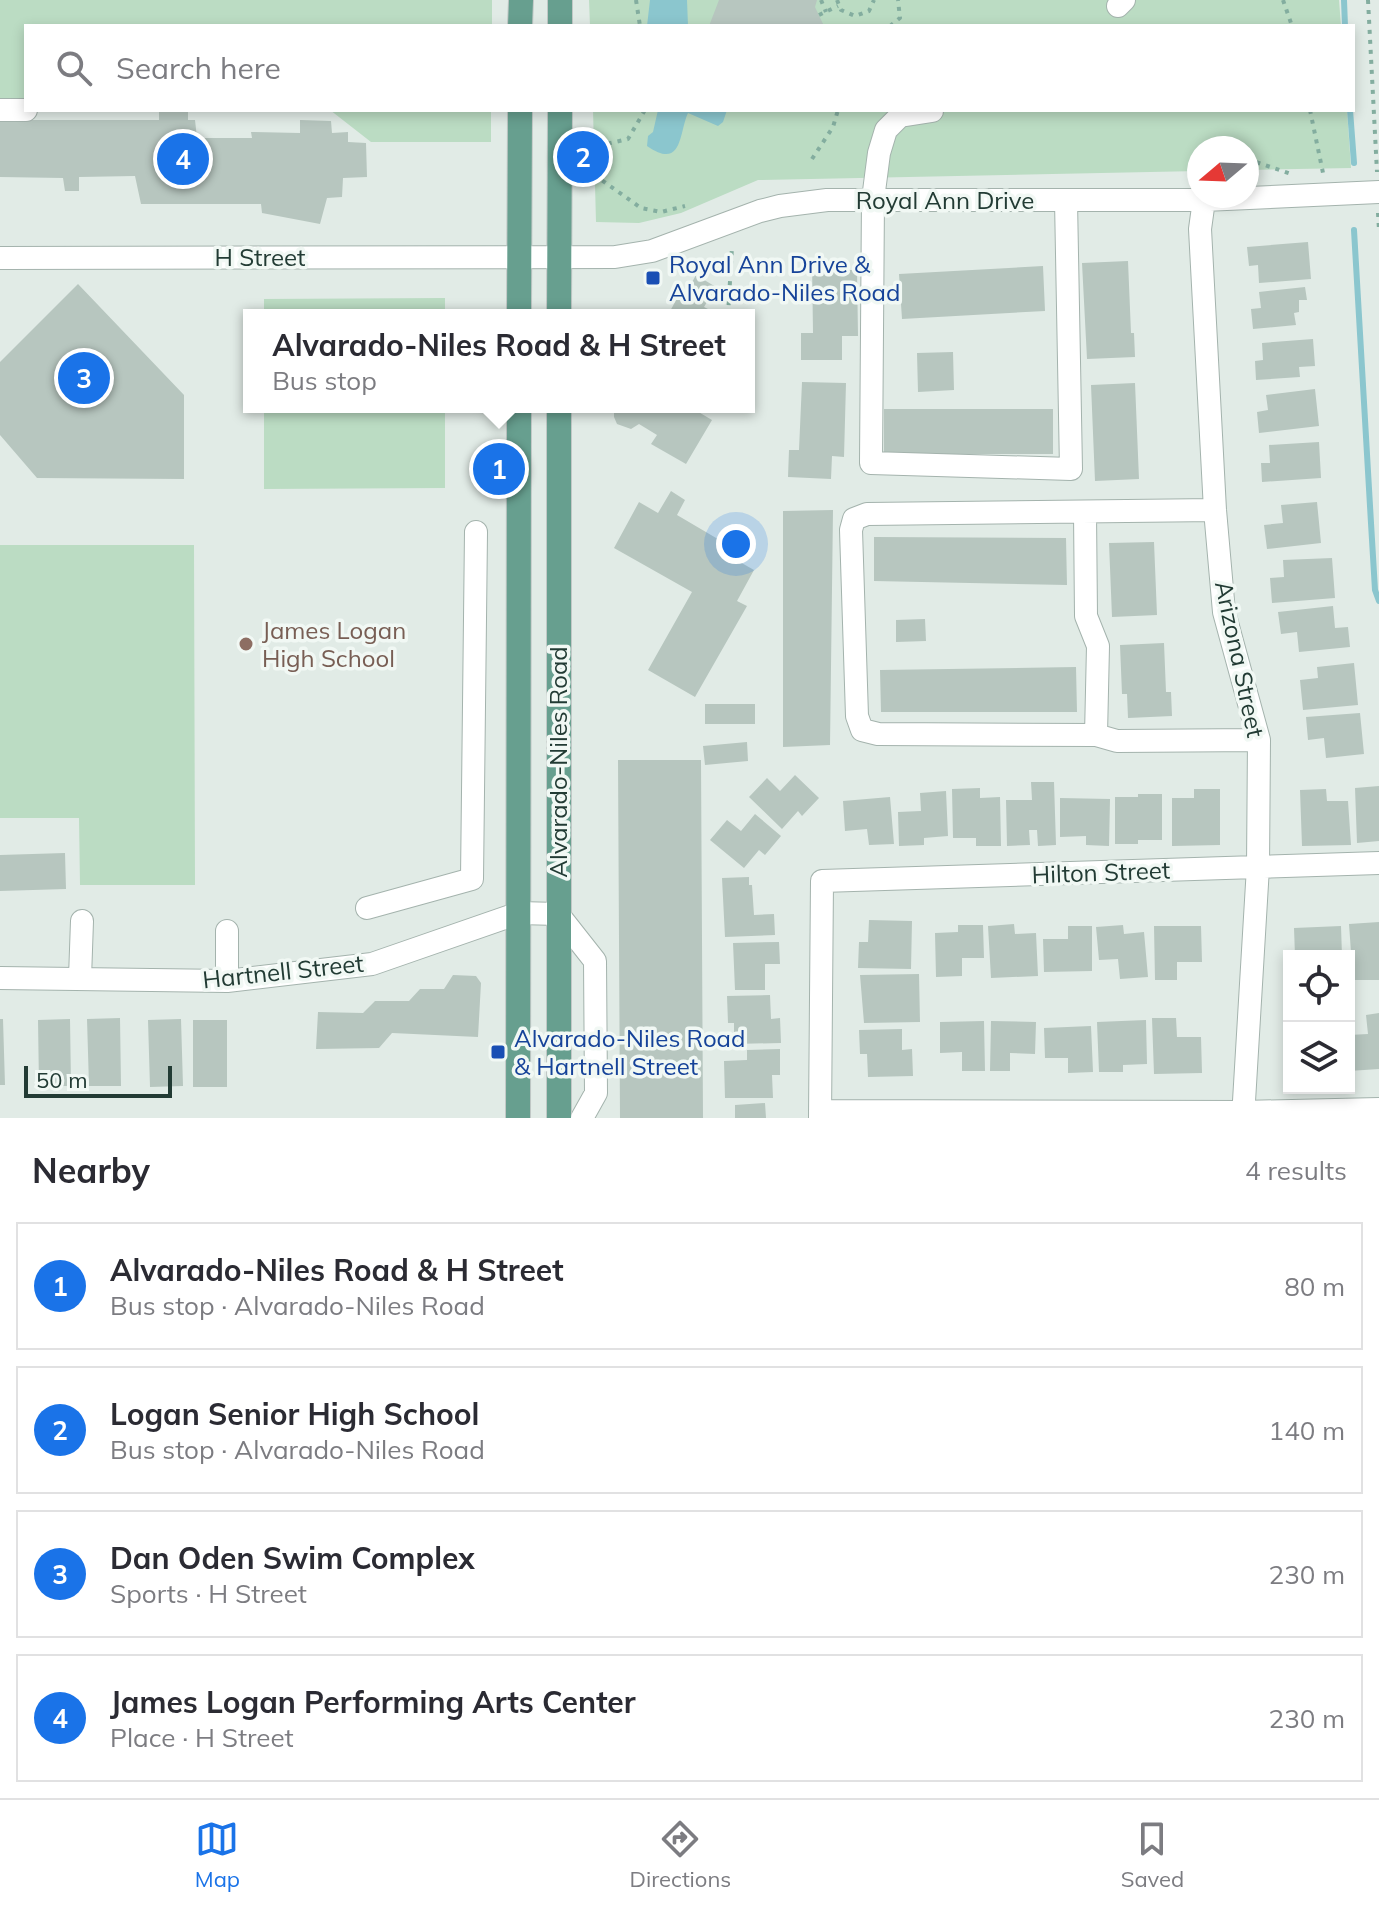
<!DOCTYPE html>
<meta charset="utf-8">
<style>
:root{--surface:#fff;--page:#f2f2f3;--text:#2b2b33;--muted:#7c7c81;--line:#e1e1e2;--accent:#1a73e8}
body{margin:0;font-family:Mulish,sans-serif;background:var(--page);color:var(--text)}
.controls{position:absolute;right:24px;bottom:24px;display:grid;overflow:hidden;border-radius:0px;box-shadow:0 4px 12px #0003}
.controls button{width:72px;height:72px;display:grid;place-items:center;padding:0;border:0;border-bottom:2px solid var(--line);background:var(--surface);color:var(--text);font:40px sans-serif}
.compass{position:absolute;left:1187px;top:136px;width:72px;height:72px;border-radius:50%;background:var(--surface);box-shadow:0 4px 12px #0003;rotate:251deg}
.scale{position:absolute;left:24px;bottom:20px;width:148px;box-sizing:border-box;padding-left:8px;border:4px solid #223b34;border-top:0;font-size:22px;line-height:28px;white-space:nowrap;color:#223b34;-webkit-text-stroke:6px #f1f8f4;paint-order:stroke}
.you{position:absolute;left:736px;top:544px;width:28px;height:28px;margin:-20px;border:6px solid #fff;border-radius:50%;background:#1a73e8;box-shadow:0 0 0 12px #1a73e833}
.badge{display:grid;place-items:center;width:52px;height:52px;border-radius:50%;background:var(--accent);color:#fff;font-size:26px;font-weight:700}
.pin{position:absolute;translate:-50% -50%;border:4px solid #fff;box-shadow:0 2px 8px #0006}
.popup{position:absolute;left:243px;top:309px;width:512px;height:104px;box-sizing:border-box;display:grid;place-content:center;border-radius:0px;background:var(--surface);filter:drop-shadow(0 2px 6px #0005);font-size:26px;white-space:nowrap;color:var(--muted)}
.popup b{font-size:30px;color:var(--text)}
.popup::after{content:'';position:absolute;left:50%;top:100%;margin-left:-16px;border:16px solid transparent;border-top-color:var(--surface)}
.list{margin:0;padding:0;list-style:none}
h2{display:flex;justify-content:space-between;align-items:center;height:104px;margin:0;padding:0 32px;font-size:34px}
h2 small{font-size:26px;font-weight:400;color:var(--muted)}
.list li{display:grid;grid-template-columns:52px 1fr auto;gap:24px;align-items:center;box-sizing:border-box;height:128px;margin:0 16px 16px;padding:0 16px;border:2px solid var(--line);border-radius:0px}
.list b{display:block;font-size:30px;white-space:nowrap}
.list p{margin:0;font-size:26px;white-space:nowrap;color:var(--muted)}
.list em{font-size:26px;font-style:normal;color:var(--muted)}
.icon{flex:none;width:44px;height:44px;fill:none;stroke:currentColor;stroke-width:2;stroke-linecap:round;stroke-linejoin:round}
.map{position:relative;flex:none;width:1379px;height:1118px;overflow:hidden}
.search{position:absolute;background:var(--surface);box-shadow:0 4px 12px #0003;left:24px;right:24px;top:24px;height:88px;display:flex;align-items:center;gap:20px;box-sizing:border-box;padding:0 28px;border-radius:0px;color:var(--muted);font-size:30px}
.sheet{height:680px;background:var(--surface)}
nav{display:flex;justify-content:space-around;align-items:center;box-sizing:border-box;height:112px;border-top:2px solid var(--line);background:var(--surface);font-size:22px;color:var(--muted)}
nav a{display:grid;justify-items:center;gap:4px}
nav .on{color:var(--accent)}
.map>svg:first-child{display:block}
.green{fill:#bbdcc3}
.water{fill:#8bc6ce}
.lines{fill:none;stroke-linecap:round;stroke-linejoin:round}
.stream{stroke:#8bc6ce;stroke-width:6}
.building{fill:#b7c6bf}
.minor-casing{stroke:#a4b3ad;stroke-width:24}
.major-casing{stroke:#c1c8c6;stroke-width:26}
.path{stroke:#83ad9f;stroke-width:4;stroke-dasharray:4 6;stroke-linecap:butt}
.minor{stroke:#fff;stroke-width:22}
.major{stroke:#679f8f;stroke-width:24}
.transit-dot{fill:#1a4fb4;stroke:#f1f8f4;stroke-width:3}
.education-dot{fill:#8d6e63;stroke:#f1f8f4;stroke-width:3}
.labels{text-anchor:middle;dominant-baseline:central;stroke-width:7;stroke-linejoin:round;paint-order:stroke}
.street-label{font-size:24px;fill:#223b34;stroke:#f1f8f4}
.transit-label{font-size:24px;fill:#164399;stroke:#f1f8f4;text-anchor:start}
.education-label{font-size:24px;fill:#785e54;stroke:#f1f8f4;text-anchor:start}
</style>
<div class="map">
<svg width="1379" height="1118" viewBox="0 0 1379 1118">
<rect width="100%" height="100%" fill="#e1ebe6"/>
<!-- green -->
<path class="green" d="M 0,0 L 492,0 L 492,26 L 26,26 L 26,105 L 0,105 Z
M 589,0 L 1339,0 L 1341,26 L 590,26 Z
M 315,110 L 491,110 L 491,142 L 371,142 L 330,110 Z
M 593,110 L 1347,110 L 1351,168 L 1247,170 L 1247,148 L 1199,148 L 1199,171 L 758,180 L 681,213 L 639,223 L 596,222 Z
M 445,298 L 445,315 L 264,315 L 264,299 Z
M 264,407 L 445,407 L 445,488 L 264,489 Z
M 0,545 L 194,545 L 195,885 L 80,885 L 79,818 L 0,818 Z"/>
<!-- water -->
<path class="water" d="M 650,0 L 687,0 L 688,26 L 647,26 Z
M 658,110 L 727,110 L 723,122 L 718,126 L 688,113 C 679,132 683,171 647,146 L 648,136 L 653,132 Z"/>
<g class="lines">
<!-- stream -->
<path class="stream" d="M 1344,0 L 1345,26
M 1350,110 L 1354,163
M 1354,230 L 1371,523 L 1375,590 L 1379,601"/>
</g>
<!-- building -->
<path class="building" d="M 719,0 L 817,0 L 815,7 L 824,26 L 709,26 Z
M 159,111 L 188,111 L 188,120 L 195,120 L 197,138 L 252,138 L 251,132 L 300,133 L 300,120 L 331,121 L 332,133 L 348,132 L 348,142 L 366,143 L 367,177 L 343,178 L 342,197 L 327,198 L 320,224 L 262,213 L 261,204 L 141,204 L 135,176 L 79,177 L 79,191 L 65,191 L 63,178 L 0,177 L 0,120 L 159,120 Z
M 1308,242 L 1311,279 L 1259,283 L 1258,265 L 1249,266 L 1247,247 Z
M 1128,261 L 1131,333 L 1134,333 L 1135,357 L 1087,359 L 1082,263 Z
M 812,262 L 835,262 L 835,270 L 857,270 L 858,336 L 842,336 L 842,360 L 801,360 L 801,333 L 813,333 Z
M 1043,266 L 1045,311 L 902,319 L 899,274 Z
M 696,275 L 716,287 L 704,307 L 710,310 L 707,315 L 659,315 L 662,309 L 669,313 L 680,293 L 685,295 Z
M 78,284 L 184,395 L 184,479 L 37,478 L 0,435 L 0,362 Z
M 1305,287 L 1307,300 L 1299,300 L 1299,312 L 1294,313 L 1296,325 L 1253,329 L 1251,309 L 1261,308 L 1259,292 Z
M 1313,339 L 1315,366 L 1299,367 L 1300,377 L 1256,380 L 1255,361 L 1263,360 L 1262,343 Z
M 953,352 L 954,390 L 918,392 L 917,353 Z
M 802,382 L 846,383 L 844,457 L 832,456 L 831,479 L 788,477 L 789,450 L 799,450 Z
M 1135,383 L 1139,479 L 1095,481 L 1091,385 Z
M 1315,389 L 1319,426 L 1259,433 L 1257,412 L 1268,410 L 1266,395 Z
M 614,407 L 690,407 L 712,420 L 686,464 L 651,444 L 657,435 L 639,424 L 631,429 L 617,424 L 614,417 Z
M 884,409 L 1053,409 L 1053,454 L 884,454 Z
M 1319,442 L 1321,478 L 1262,482 L 1261,463 L 1270,463 L 1269,445 Z
M 671,491 L 685,500 L 677,515 L 728,545 L 724,553 L 754,570 L 737,601 L 747,606 L 695,697 L 648,670 L 692,592 L 614,548 L 639,502 L 658,513 Z
M 1317,502 L 1321,543 L 1267,549 L 1264,525 L 1283,523 L 1281,505 Z
M 833,510 L 830,745 L 783,747 L 783,511 Z
M 874,537 L 1066,538 L 1067,585 L 874,581 Z
M 1154,542 L 1157,615 L 1112,617 L 1109,543 Z
M 1332,558 L 1335,598 L 1272,603 L 1270,578 L 1284,577 L 1283,560 Z
M 1333,606 L 1335,628 L 1348,627 L 1350,647 L 1299,652 L 1297,632 L 1281,634 L 1278,612 Z
M 925,619 L 926,641 L 896,642 L 896,620 Z
M 1164,643 L 1166,692 L 1171,692 L 1172,716 L 1128,718 L 1127,694 L 1122,694 L 1120,645 Z
M 1354,663 L 1358,705 L 1303,710 L 1300,680 L 1318,678 L 1317,667 Z
M 1076,667 L 1077,712 L 881,712 L 880,670 Z
M 705,704 L 755,704 L 755,724 L 705,724 Z
M 1360,713 L 1364,754 L 1326,758 L 1324,738 L 1308,740 L 1306,717 Z
M 747,742 L 748,761 L 705,765 L 703,746 Z
M 618,760 L 701,760 L 703,1118 L 620,1118 Z
M 795,775 L 819,798 L 802,816 L 798,811 L 782,829 L 749,797 L 767,778 L 780,791 Z
M 1031,782 L 1054,782 L 1056,845 L 1038,846 L 1037,830 L 1029,830 L 1030,845 L 1007,846 L 1006,800 L 1032,800 Z
M 1379,786 L 1379,841 L 1357,843 L 1355,788 Z
M 980,788 L 980,798 L 1000,797 L 1001,846 L 976,846 L 976,838 L 953,838 L 952,789 Z
M 1194,789 L 1220,789 L 1220,845 L 1172,846 L 1172,798 L 1194,798 Z
M 1326,789 L 1327,801 L 1348,801 L 1351,845 L 1302,846 L 1300,790 Z
M 946,791 L 948,836 L 924,838 L 924,845 L 899,846 L 898,812 L 921,811 L 920,793 Z
M 1138,794 L 1162,794 L 1162,840 L 1138,840 L 1138,844 L 1115,844 L 1115,797 L 1138,797 Z
M 890,797 L 894,844 L 869,845 L 867,829 L 845,831 L 843,801 Z
M 1060,798 L 1110,799 L 1109,846 L 1086,845 L 1086,836 L 1060,837 Z
M 755,814 L 781,836 L 765,855 L 759,850 L 744,868 L 710,840 L 727,820 L 741,831 Z
M 65,853 L 66,889 L 0,891 L 0,855 Z
M 749,877 L 749,885 L 752,885 L 754,915 L 774,914 L 775,935 L 725,937 L 722,878 Z
M 869,920 L 912,921 L 911,969 L 858,968 L 859,942 L 868,942 Z
M 1379,922 L 1379,980 L 1353,980 L 1349,924 Z
M 1014,924 L 1015,934 L 1036,933 L 1038,976 L 991,978 L 988,926 Z
M 958,925 L 983,925 L 984,958 L 962,958 L 962,976 L 936,977 L 935,933 L 958,932 Z
M 1123,925 L 1124,934 L 1144,932 L 1148,977 L 1120,979 L 1118,959 L 1099,960 L 1096,927 Z
M 1068,926 L 1092,926 L 1092,971 L 1044,972 L 1043,939 L 1068,939 Z
M 1154,926 L 1201,926 L 1202,962 L 1177,962 L 1177,980 L 1155,980 Z
M 1341,926 L 1342,956 L 1295,956 L 1294,928 Z
M 779,942 L 780,964 L 765,964 L 765,990 L 735,990 L 733,943 Z
M 919,974 L 920,1022 L 864,1023 L 860,975 Z
M 453,975 L 476,976 L 481,983 L 478,1037 L 392,1033 L 379,1048 L 316,1049 L 318,1012 L 363,1013 L 375,1001 L 409,1001 L 420,989 L 444,989 Z
M 770,995 L 771,1019 L 780,1018 L 781,1043 L 734,1044 L 734,1023 L 728,1023 L 727,996 Z
M 1379,1013 L 1379,1069 L 1349,1071 L 1349,1035 L 1368,1034 L 1366,1015 Z
M 120,1018 L 121,1086 L 89,1086 L 87,1019 Z
M 1152,1018 L 1176,1018 L 1177,1037 L 1201,1037 L 1202,1073 L 1154,1074 Z
M 0,1019 L 3,1019 L 5,1085 L 0,1085 Z
M 70,1019 L 71,1086 L 39,1086 L 38,1020 Z
M 181,1019 L 183,1086 L 150,1087 L 148,1020 Z
M 193,1020 L 227,1020 L 227,1087 L 193,1087 Z
M 1146,1020 L 1147,1064 L 1123,1065 L 1123,1072 L 1099,1072 L 1097,1022 Z
M 984,1021 L 985,1071 L 962,1071 L 962,1052 L 940,1053 L 940,1022 Z
M 991,1021 L 1036,1022 L 1035,1054 L 1010,1053 L 1010,1071 L 990,1071 Z
M 1091,1026 L 1093,1072 L 1068,1073 L 1068,1058 L 1045,1058 L 1044,1028 Z
M 902,1029 L 902,1050 L 912,1049 L 913,1076 L 868,1077 L 867,1054 L 860,1054 L 859,1030 Z
M 780,1049 L 780,1075 L 772,1075 L 773,1098 L 725,1098 L 724,1061 L 747,1060 L 747,1050 Z
M 765,1103 L 766,1118 L 735,1118 L 735,1105 Z"/>
<g class="lines">
<!-- minor casing -->
<g class="minor-casing">
<path id="minor" d="M 1118,6 L 1124,0
M 0,110 L 26,110
M 932,111 L 900,116 L 886,130 L 879,153 L 873,199 L 871,463 L 1071,469 L 1066,200
M 1204,200 L 1200,229 L 1215,510 L 1224,612 L 1259,740 L 1258,867 L 1243,1118
M 0,258 L 615,257 L 652,251 L 760,211 L 780,206 L 827,200 L 1204,200 L 1379,192
M 1215,510 L 867,514 L 854,519 L 851,530 L 857,716 L 862,730 L 878,734 L 1096,735 L 1117,741 L 1259,740
M 1085,513 L 1086,616 L 1098,646 L 1096,735
M 367,908 L 472,879 L 476,532
M 0,978 L 227,981 L 372,964 L 519,913 L 558,914 L 595,961 L 596,1093 L 582,1118
M 80,978 L 82,921
M 227,981 L 227,931
M 820,1111 L 1243,1112 L 1379,1109
M 820,1118 L 822,881 L 1379,863"/>
</g>
<!-- major casing -->
<g class="major-casing">
<path id="major" d="M 520,26 L 521,0
M 560,26 L 560,0
M 519,315 L 520,110
M 559,315 L 560,110
M 559,407 L 559,1118
M 518,1118 L 519,407"/>
</g>
<!-- path -->
<path class="path" d="M 636,0 L 640,26
M 821,0 L 826,12
M 837,0 L 841,10 L 855,16 L 869,11 L 874,0
M 1283,0 L 1292,26
M 1368,0 L 1377,172
M 819,15 L 838,6
M 890,26 L 900,18 L 898,0
M 1310,110 L 1323,173
M 598,146 L 628,139 L 645,110
M 812,159 L 833,127 L 838,110
M 1247,159 L 1291,174
M 586,169 L 641,208 L 661,212 L 685,206
M 1378,213 L 1379,230
M 728,315 L 732,247
M 717,409 L 717,407"/>
<!-- minor -->
<use href="#minor" class="minor"/>
<!-- major -->
<use href="#major" class="major"/>
</g>
<!-- markers -->
<g class="transit-dot">
<rect x="645" y="270" width="16" height="16" rx="4"/>
<rect x="490" y="1044" width="16" height="16" rx="4"/>
</g>
<circle class="education-dot" cx="246" cy="644" r="8"/>
<g class="labels">
<!-- street labels -->
<g class="street-label">
<text x="945" y="200">Royal Ann Drive</text>
<text x="260" y="257">H Street</text>
<text transform="translate(1240 659) rotate(78)">Arizona Street</text>
<text transform="translate(558 762) rotate(-90)">Alvarado-Niles Road</text>
<text transform="translate(1101 872) rotate(-2)">Hilton Street</text>
<text transform="translate(283 971) rotate(-6)">Hartnell Street</text>
</g>
<!-- transit labels -->
<g class="transit-label">
<text x="669" y="264">Royal Ann Drive &amp;<tspan x="669" dy="28">Alvarado-Niles Road</tspan></text>
<text x="514" y="1038">Alvarado-Niles Road<tspan x="514" dy="28">&amp; Hartnell Street</tspan></text>
</g>
<!-- education labels -->
<g class="education-label">
<text x="262" y="630">James Logan<tspan x="262" dy="28">High School</tspan></text>
</g>
</g>
</svg>
<div class="controls">
<button><svg class="icon" aria-label="locate" viewBox="0 0 24 24"><circle cx="12" cy="12" r="6"/><path d="M12 2v4M12 18v4M2 12h4M18 12h4"/></svg></button>
<button><svg class="icon" aria-label="layers" viewBox="0 0 24 24"><path d="M12 4l9 5-9 5-9-5zM3 14l9 5 9-5"/></svg></button>
</div>
<svg class="compass" viewBox="-18 -18 36 36"><path d="M0-13l5 13h-10z" fill="#e53935"/><path d="M0 13l5-13h-10z" fill="#7c7c81"/></svg>
<div class="scale">50 m</div>
<div class="you"></div>
<div class="pin badge" style="left:499px;top:469px">1</div>
<div class="popup"><b>Alvarado-Niles Road &amp; H Street</b>Bus stop</div>
<div class="pin badge" style="left:583px;top:157px">2</div>
<div class="pin badge" style="left:84px;top:378px">3</div>
<div class="pin badge" style="left:183px;top:159px">4</div>
<div class="search"><svg class="icon" aria-label="search" viewBox="0 0 24 24"><circle cx="10" cy="10" r="6"/><path d="M15 15l6 6"/></svg>Search here</div>
</div>
<section class="sheet">
<h2>Nearby<small>4 results</small></h2>
<ul class="list">
<li><span class="badge">1</span><div><b>Alvarado-Niles Road &amp; H Street</b><p>Bus stop · Alvarado-Niles Road</p></div><em>80 m</em></li>
<li><span class="badge">2</span><div><b>Logan Senior High School</b><p>Bus stop · Alvarado-Niles Road</p></div><em>140 m</em></li>
<li><span class="badge">3</span><div><b>Dan Oden Swim Complex</b><p>Sports · H Street</p></div><em>230 m</em></li>
<li><span class="badge">4</span><div><b>James Logan Performing Arts Center</b><p>Place · H Street</p></div><em>230 m</em></li>
</ul>
</section>
<nav>
<a class="on"><svg class="icon" aria-label="map" viewBox="0 0 24 24"><path d="M3 6l6-2 6 2 6-2v14l-6 2-6-2-6 2zM9 4v14M15 6v14"/></svg>Map</a>
<a><svg class="icon" aria-label="directions" viewBox="0 0 24 24"><path d="M12 3l9 9-9 9-9-9zM9 14v-3h6M13 9l2 2-2 2"/></svg>Directions</a>
<a><svg class="icon" aria-label="saved" viewBox="0 0 24 24"><path d="M7 4h10v16l-5-4-5 4z"/></svg>Saved</a>
</nav>
